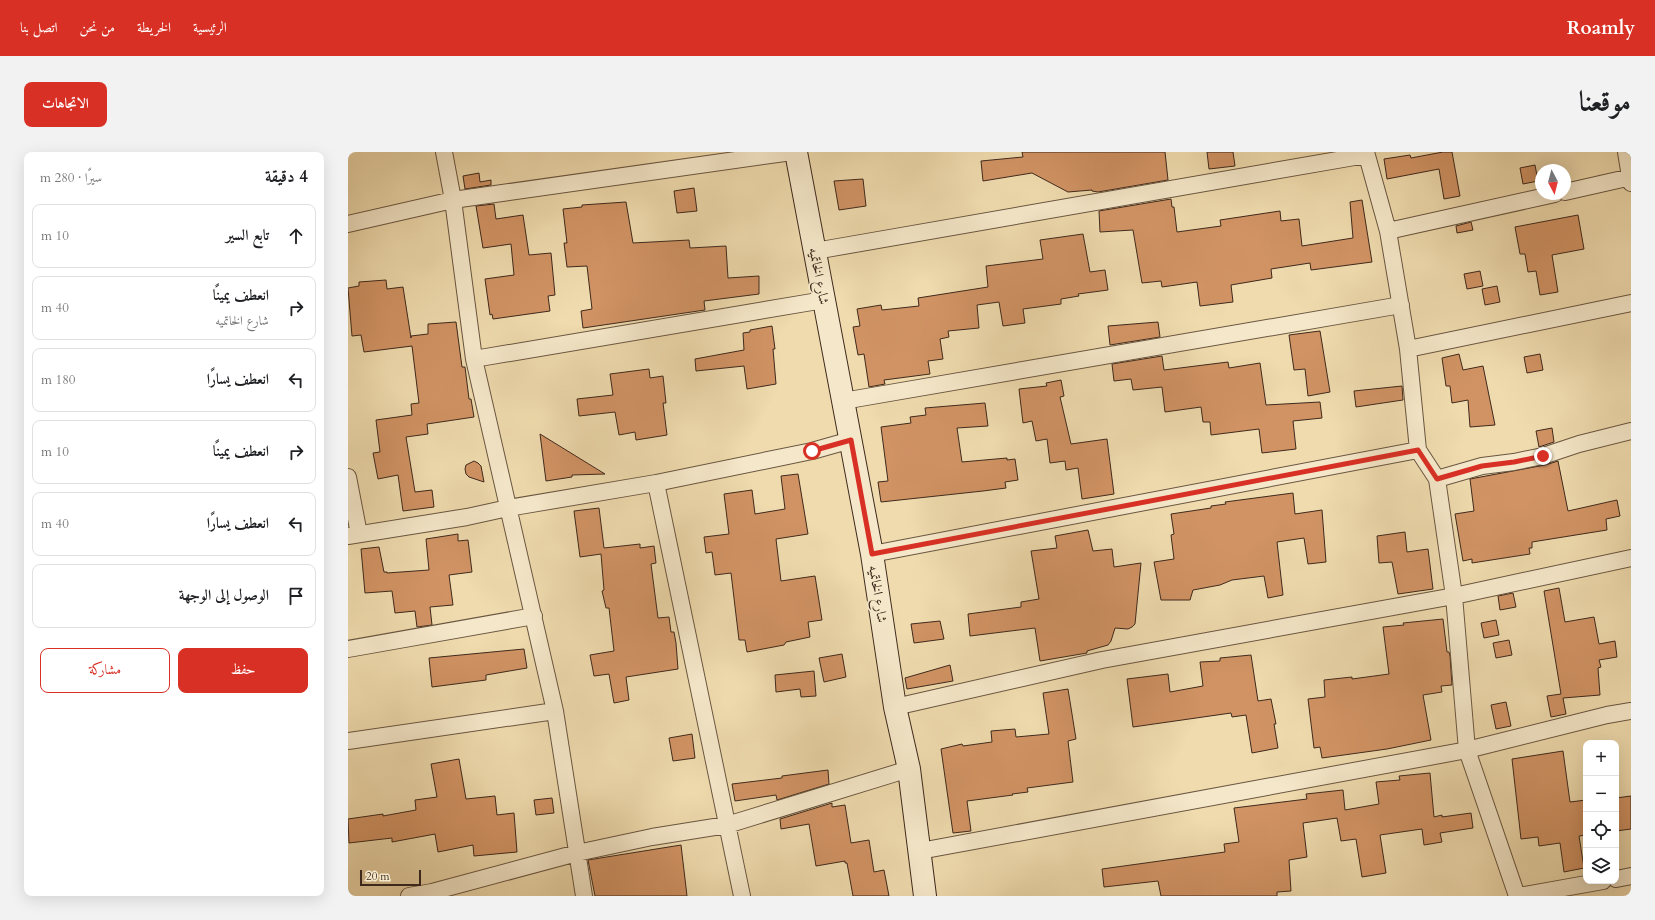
<!DOCTYPE html>
<html lang="ar">
<meta charset="utf-8">
<style>
:root{--surface:#fff;--page:#f2f2f2;--text:#202124;--muted:#757577;--line:#e0e0e0;--accent:#d93025}
body{margin:0;font-family:Cardo,Amiri,serif;background:var(--page);color:var(--text);direction:rtl}
.controls{position:absolute;right:12px;bottom:12px;display:grid;overflow:hidden;border-radius:8px;box-shadow:0 4px 16px #0002}
.controls button{width:36px;height:36px;display:grid;place-items:center;padding:0;border:0;border-bottom:1px solid var(--line);background:var(--surface);color:var(--text);font:20px sans-serif}
.compass{position:absolute;left:1187px;top:12px;width:36px;height:36px;border-radius:50%;background:var(--surface);box-shadow:0 4px 16px #0002;rotate:173deg}
.scale{position:absolute;left:12px;bottom:10px;width:61px;box-sizing:border-box;padding-left:4px;border:2px solid #3e291c;border-top:0;font-size:11px;line-height:14px;white-space:nowrap;color:#3e291c;-webkit-text-stroke:3px #f5e8ca;paint-order:stroke}
.stop{position:absolute;width:12px;height:12px;margin:-9px;border:3px solid #d93025;border-radius:50%;background:#fff}
.stop.end{background:#d93025;border-color:#fff;box-shadow:0 1px 4px #0008}
.list{margin:0;padding:0;list-style:none}
h2{display:flex;justify-content:space-between;align-items:center;height:52px;margin:0;padding:0 16px;font-size:17px}
h2 small{font-size:13px;font-weight:400;color:var(--muted)}
.list li{display:grid;grid-template-columns:26px 1fr auto;gap:12px;align-items:center;box-sizing:border-box;height:64px;margin:0 8px 8px;padding:0 8px;border:1px solid var(--line);border-radius:8px}
.list b{display:block;font-size:15px;white-space:nowrap}
.list p{margin:0;font-size:13px;white-space:nowrap;color:var(--muted)}
.list em{font-size:13px;font-style:normal;color:var(--muted)}
.actions{display:flex;gap:8px;padding:12px 16px}
.actions a{flex:1;padding:9px 0;border:1px solid var(--accent);border-radius:8px;text-align:center;font-size:14px;color:var(--accent)}
.actions .main{background:var(--accent);color:#fff}
.icon{flex:none;width:22px;height:22px;fill:none;stroke:currentColor;stroke-width:2;stroke-linecap:round;stroke-linejoin:round}
.map{position:relative;flex:none;width:1283px;height:744px;overflow:hidden;direction:ltr;border-radius:8px}
header{display:flex;align-items:center;gap:24px;box-sizing:border-box;height:56px;padding:0 20px;background:var(--accent);color:#fff}
header strong{font-size:19px}
nav{display:flex;gap:22px;margin-inline-start:auto;font-size:14px}
.intro{display:flex;align-items:center;justify-content:space-between;box-sizing:border-box;height:96px;padding:0 24px}
h1{margin:0;font-size:28px}
.button{padding:10px 18px;border-radius:8px;background:var(--accent);color:#fff;font-size:14px;font-weight:700}
main{display:flex;gap:24px;padding:0 24px}
aside{flex:1;background:var(--surface);border-radius:8px;box-shadow:0 4px 16px #0002}
.map>svg:first-child{display:block}
.building{fill:#d19364;stroke:#3e291c}
.lines{fill:none;stroke-linecap:round;stroke-linejoin:round}
.street-casing{stroke:#6a5640;stroke-width:18}
.secondary-casing{stroke:#3e291c;stroke-width:24}
.street{stroke:#f5e8ca;stroke-width:16}
.secondary{stroke:#f5e8ca;stroke-width:22}
.route{stroke:#d93025;stroke-width:5}
.labels{text-anchor:middle;dominant-baseline:central;stroke-width:3.5;stroke-linejoin:round;paint-order:stroke}
.street-label{font-size:14px;fill:#3e291c;stroke:#f5e8ca}
</style>
<header>
<strong>Roamly</strong>
<nav><a>الرئيسية</a><a>الخريطة</a><a>من نحن</a><a>اتصل بنا</a></nav>
</header>
<div class="intro"><h1>موقعنا</h1><a class="button">الاتجاهات</a></div>
<main>
<div class="map">
<svg width="1283" height="744" viewBox="0 0 1283 744">
<rect width="100%" height="100%" fill="#efdbae"/>
<filter id="stains"><feTurbulence type="fractalNoise" baseFrequency=".005" numOctaves="4"/><feColorMatrix values="0 0 0 0 .2 0 0 0 0 .09 0 0 0 0 .02 0 0 0 .5 -.17"/></filter>
<radialGradient id="worn" r=".72"><stop offset=".6" stop-color="#630" stop-opacity="0"/><stop offset="1" stop-color="#630" stop-opacity=".3"/></radialGradient>
<!-- building -->
<path class="building" d="M 674,0 L 817,0 L 820,28 L 750,40 L 744,39 L 744,38 L 720,40 L 684,21 L 635,29 L 633,9 L 675,5 Z
M 859,0 L 885,0 L 887,14 L 861,17 Z
M 1095,0 L 1104,0 L 1112,44 L 1096,47 L 1091,17 L 1039,27 L 1036,7 L 1062,3 L 1063,6 Z
M 1187,13 L 1190,29 L 1175,32 L 1172,16 Z
M 131,21 L 132,30 L 143,28 L 143,33 L 117,37 L 115,24 Z
M 515,27 L 518,54 L 491,58 L 486,29 Z
M 346,36 L 349,59 L 329,61 L 326,39 Z
M 823,47 L 824,55 L 826,55 L 829,80 L 873,74 L 872,68 L 932,59 L 933,69 L 951,67 L 954,94 L 1005,86 L 1002,50 L 1014,48 L 1024,110 L 963,118 L 962,111 L 923,117 L 924,126 L 883,133 L 885,150 L 852,154 L 849,130 L 814,135 L 813,129 L 794,131 L 785,78 L 752,80 L 751,59 Z
M 278,50 L 285,91 L 341,88 L 342,96 L 378,94 L 380,126 L 411,124 L 411,142 L 356,149 L 357,158 L 235,176 L 233,159 L 244,157 L 239,114 L 219,115 L 216,91 L 219,91 L 215,57 L 234,55 L 234,53 Z
M 146,52 L 148,67 L 175,63 L 181,103 L 203,101 L 207,143 L 200,144 L 202,159 L 145,167 L 144,162 L 142,163 L 137,127 L 166,123 L 163,92 L 135,96 L 128,54 Z
M 1230,63 L 1236,97 L 1204,103 L 1210,140 L 1192,143 L 1188,119 L 1180,120 L 1177,102 L 1172,102 L 1167,75 Z
M 1123,70 L 1125,78 L 1109,81 L 1108,74 Z
M 735,82 L 742,120 L 757,118 L 760,138 L 730,142 L 731,144 L 713,147 L 713,152 L 675,157 L 677,171 L 655,174 L 651,150 L 629,153 L 631,176 L 600,179 L 601,185 L 592,187 L 595,207 L 580,209 L 582,222 L 536,228 L 537,232 L 521,235 L 516,202 L 510,203 L 505,175 L 512,174 L 509,157 L 533,153 L 534,158 L 571,154 L 570,146 L 640,135 L 638,114 L 695,107 L 692,88 Z
M 1132,119 L 1135,134 L 1119,137 L 1116,122 Z
M 38,128 L 39,137 L 55,135 L 63,186 L 63,184 L 80,182 L 80,172 L 108,170 L 114,215 L 117,215 L 121,247 L 123,247 L 126,265 L 79,272 L 80,282 L 58,285 L 67,340 L 84,338 L 86,355 L 55,359 L 50,323 L 30,327 L 25,301 L 32,300 L 28,268 L 64,263 L 63,252 L 71,251 L 64,194 L 16,200 L 13,183 L 4,184 L 0,136 L 11,134 L 11,130 Z
M 1149,134 L 1152,150 L 1137,153 L 1134,137 Z
M 810,170 L 812,185 L 762,193 L 760,174 Z
M 424,174 L 427,197 L 425,197 L 428,232 L 399,237 L 396,214 L 348,219 L 347,207 L 396,198 L 395,181 L 402,180 L 402,178 Z
M 972,179 L 982,240 L 960,244 L 957,217 L 946,218 L 941,183 Z
M 1111,202 L 1115,218 L 1135,214 L 1147,273 L 1122,275 L 1120,248 L 1104,251 L 1102,234 L 1098,234 L 1094,206 Z
M 1192,202 L 1195,218 L 1179,221 L 1176,205 Z
M 814,204 L 816,218 L 880,210 L 881,216 L 912,211 L 918,253 L 972,250 L 974,266 L 945,269 L 948,297 L 914,301 L 911,277 L 863,283 L 862,270 L 855,270 L 853,255 L 817,260 L 814,235 L 785,238 L 783,227 L 766,229 L 764,212 Z
M 301,217 L 302,226 L 315,224 L 318,251 L 315,251 L 319,283 L 288,288 L 287,280 L 271,283 L 267,260 L 231,264 L 229,247 L 265,243 L 262,222 Z
M 713,228 L 716,244 L 712,245 L 723,292 L 759,287 L 766,342 L 734,347 L 730,316 L 718,318 L 717,309 L 702,311 L 699,287 L 688,289 L 684,269 L 675,271 L 671,237 L 699,234 L 698,231 Z
M 1054,234 L 1055,248 L 1008,255 L 1006,239 Z
M 637,251 L 640,274 L 609,276 L 614,310 L 659,306 L 659,308 L 667,307 L 670,328 L 657,330 L 658,336 L 635,339 L 533,350 L 530,330 L 540,329 L 533,275 L 563,271 L 562,265 L 578,263 L 577,256 Z
M 1204,276 L 1206,290 L 1191,295 L 1188,279 Z
M 192,282 L 257,322 L 224,323 L 224,325 L 198,329 Z
M 126,309 L 130,311 L 133,314 L 136,330 L 121,325 L 118,322 L 117,317 L 118,313 Z
M 1210,309 L 1220,359 L 1269,348 L 1272,364 L 1258,367 L 1259,378 L 1184,390 L 1184,396 L 1181,396 L 1182,402 L 1124,411 L 1124,407 L 1115,409 L 1107,362 L 1126,359 L 1122,327 L 1197,313 Z
M 450,322 L 460,382 L 428,387 L 433,429 L 467,424 L 474,468 L 460,470 L 462,485 L 438,490 L 436,493 L 399,500 L 397,488 L 391,488 L 383,421 L 367,423 L 364,400 L 358,401 L 356,385 L 381,382 L 376,342 L 404,338 L 407,362 L 437,357 L 433,324 Z
M 945,341 L 947,362 L 974,358 L 978,410 L 960,412 L 956,386 L 929,390 L 935,443 L 920,446 L 916,424 L 884,428 L 872,433 L 845,438 L 842,448 L 813,448 L 806,410 L 826,407 L 823,383 L 826,382 L 823,362 L 863,356 L 863,354 L 878,352 L 877,350 Z
M 251,356 L 256,396 L 292,392 L 292,396 L 306,394 L 308,411 L 303,412 L 310,466 L 321,465 L 323,480 L 326,480 L 328,491 L 330,517 L 278,525 L 281,548 L 266,551 L 261,522 L 246,524 L 242,503 L 266,499 L 261,456 L 258,456 L 254,439 L 256,438 L 253,402 L 232,405 L 226,359 Z
M 740,378 L 745,399 L 764,397 L 766,415 L 793,411 L 787,472 L 784,475 L 780,477 L 767,476 L 763,489 L 760,493 L 739,499 L 739,501 L 692,509 L 687,476 L 622,484 L 620,462 L 673,455 L 673,450 L 691,447 L 683,399 L 709,396 L 707,384 Z
M 1057,380 L 1059,400 L 1080,397 L 1085,437 L 1050,442 L 1044,410 L 1031,411 L 1029,384 Z
M 110,382 L 110,389 L 120,388 L 124,420 L 101,423 L 105,453 L 82,455 L 84,473 L 69,475 L 67,459 L 47,461 L 44,439 L 17,441 L 13,397 L 31,395 L 36,420 L 39,420 L 39,421 L 81,418 L 78,387 Z
M 1211,436 L 1217,470 L 1246,465 L 1251,492 L 1267,489 L 1269,505 L 1251,508 L 1253,515 L 1250,516 L 1252,543 L 1215,546 L 1218,562 L 1203,565 L 1199,544 L 1213,542 L 1196,439 Z
M 1165,441 L 1168,455 L 1152,458 L 1150,444 Z
M 1095,467 L 1099,500 L 1101,500 L 1102,504 L 1104,533 L 1093,534 L 1094,540 L 1075,543 L 1083,588 L 1039,597 L 974,606 L 972,595 L 966,596 L 960,547 L 977,545 L 976,528 L 1004,525 L 1004,527 L 1041,522 L 1035,475 L 1056,473 L 1055,471 Z
M 1148,468 L 1151,483 L 1136,486 L 1133,471 Z
M 592,469 L 596,487 L 566,491 L 563,472 Z
M 1161,488 L 1164,503 L 1148,506 L 1145,491 Z
M 176,497 L 179,516 L 138,523 L 138,528 L 84,535 L 81,506 Z
M 494,502 L 498,525 L 476,530 L 471,506 Z
M 903,503 L 910,549 L 923,547 L 928,572 L 926,572 L 930,596 L 904,601 L 898,563 L 884,565 L 883,561 L 785,575 L 779,527 L 820,522 L 822,540 L 855,534 L 852,510 L 872,509 L 872,506 Z
M 602,513 L 605,529 L 559,537 L 557,526 Z
M 466,519 L 468,544 L 453,545 L 452,537 L 428,540 L 427,523 Z
M 720,537 L 728,587 L 720,589 L 725,630 L 679,636 L 680,640 L 664,642 L 665,643 L 619,649 L 623,679 L 605,681 L 593,597 L 614,592 L 615,594 L 644,590 L 643,579 L 667,577 L 668,585 L 701,582 L 695,541 Z
M 1158,550 L 1163,574 L 1148,577 L 1143,553 Z
M 344,582 L 347,606 L 325,609 L 321,586 Z
M 1215,599 L 1222,650 L 1238,648 L 1238,683 L 1231,684 L 1236,716 L 1216,720 L 1212,691 L 1191,694 L 1190,685 L 1173,687 L 1164,607 Z
M 111,607 L 118,647 L 147,644 L 149,663 L 166,661 L 169,700 L 126,704 L 125,693 L 90,700 L 87,682 L 44,690 L 44,686 L 1,691 L 0,667 L 35,662 L 35,664 L 68,658 L 67,648 L 89,645 L 83,612 Z
M 480,618 L 481,632 L 429,648 L 428,643 L 387,649 L 384,632 L 434,626 L 434,624 Z
M 1082,621 L 1086,665 L 1094,663 L 1094,665 L 1123,661 L 1125,676 L 1092,681 L 1094,690 L 1076,693 L 1074,677 L 1032,683 L 1038,721 L 1014,725 L 1008,687 L 993,689 L 989,666 L 955,671 L 959,705 L 941,708 L 943,739 L 929,740 L 929,744 L 813,744 L 810,729 L 756,735 L 754,717 L 877,700 L 876,692 L 891,690 L 886,656 L 959,647 L 958,642 L 995,638 L 997,658 L 1031,652 L 1028,630 L 1052,628 L 1051,624 Z
M 1283,644 L 1283,677 L 1268,679 L 1268,646 Z
M 204,646 L 206,661 L 188,663 L 186,648 Z
M 484,651 L 484,655 L 497,653 L 503,691 L 521,688 L 526,720 L 536,718 L 541,744 L 505,744 L 499,711 L 497,711 L 497,709 L 468,714 L 461,672 L 433,677 L 432,667 Z
M 333,693 L 339,744 L 247,744 L 240,708 Z"/>
<g class="lines">
<!-- street casing -->
<g class="street-casing">
<path id="street" d="M 96,0 L 105,48 L 126,207 L 207,559 L 236,744
M 1018,0 L 1040,79 L 1060,197 L 1070,298 L 1089,327 L 1106,444 L 1119,598 L 1169,744
M 1278,0 L 1283,31
M 1217,40 L 1283,25
M 0,72 L 105,48 L 444,0
M 1040,79 L 1207,42
M 467,99 L 1018,3
M 1060,197 L 1283,151
M 126,207 L 476,148
M 495,249 L 1053,153
M 0,325 L 11,382
M 1089,327 L 1134,314 L 1166,310 L 1195,304 L 1231,292 L 1283,279
M 308,331 L 394,744
M 0,384 L 119,365 L 160,356 L 308,331 L 464,299 L 503,288
M 524,402 L 1070,298
M 0,497 L 186,464
M 547,555 L 754,508 L 1106,444 L 1283,406
M 0,589 L 207,559
M 572,699 L 1119,598 L 1259,563 L 1283,559
M 1268,727 L 1283,724
M 61,744 L 84,740 L 229,701 L 304,685 L 379,673 L 561,617
M 1171,744 L 1255,729"/>
</g>
<!-- secondary casing -->
<g class="secondary-casing">
<path id="secondary" d="M 448,0 L 524,402 L 547,555 L 561,617 L 577,744"/>
</g>
<!-- street -->
<use href="#street" class="street"/>
<!-- secondary -->
<use href="#secondary" class="secondary"/>
</g>
<g class="lines">
<!-- route -->
<path class="route" d="M 464,299 L 503,288 L 524,402 L 1070,298 L 1089,327 L 1134,314 L 1166,310 L 1195,304"/>
</g>
<g class="labels">
<!-- street labels -->
<g class="street-label">
<text transform="translate(471 124) rotate(79)">شارع الخاتميه</text>
<text transform="translate(530 442) rotate(81)">شارع الخاتميه</text>
</g>
</g>
<rect width="100%" height="100%" filter="url(#stains)"/>
<rect width="100%" height="100%" fill="url(#worn)"/>
</svg>
<div class="controls">
<button>+</button>
<button>−</button>
<button><svg class="icon" aria-label="locate" viewBox="0 0 24 24"><circle cx="12" cy="12" r="6"/><path d="M12 2v4M12 18v4M2 12h4M18 12h4"/></svg></button>
<button><svg class="icon" aria-label="layers" viewBox="0 0 24 24"><path d="M12 4l9 5-9 5-9-5zM3 14l9 5 9-5"/></svg></button>
</div>
<svg class="compass" viewBox="-18 -18 36 36"><path d="M0-13l5 13h-10z" fill="#e53935"/><path d="M0 13l5-13h-10z" fill="#757577"/></svg>
<div class="scale">20 m</div>
<div class="stop" style="left:464px;top:299px"></div>
<div class="stop end" style="left:1195px;top:304px"></div>
</div>
<aside>
<h2>4 دقيقة<small>سيرًا · 280 m</small></h2>
<ul class="list">
<li><svg class="icon" aria-label="ahead" viewBox="0 0 24 24"><path d="M12 20V5M6 11l6-6 6 6"/></svg><div><b>تابع السير</b></div><em>10 m</em></li>
<li><svg class="icon" aria-label="right" viewBox="0 0 24 24"><path d="M7 20v-9h11M14 6l5 5-5 5"/></svg><div><b>انعطف يمينًا</b><p>شارع الخاتميه</p></div><em>40 m</em></li>
<li><svg class="icon" aria-label="left" viewBox="0 0 24 24"><path d="M17 20v-9H6M10 6l-5 5 5 5"/></svg><div><b>انعطف يسارًا</b></div><em>180 m</em></li>
<li><svg class="icon" aria-label="right" viewBox="0 0 24 24"><path d="M7 20v-9h11M14 6l5 5-5 5"/></svg><div><b>انعطف يمينًا</b></div><em>10 m</em></li>
<li><svg class="icon" aria-label="left" viewBox="0 0 24 24"><path d="M17 20v-9H6M10 6l-5 5 5 5"/></svg><div><b>انعطف يسارًا</b></div><em>40 m</em></li>
<li><svg class="icon" aria-label="arrive" viewBox="0 0 24 24"><path d="M6 21V4h12l-3 4 3 4H6"/></svg><div><b>الوصول إلى الوجهة</b></div></li>
</ul>
<div class="actions"><a class="main">حفظ</a><a>مشاركة</a></div>
</aside>
</main>
